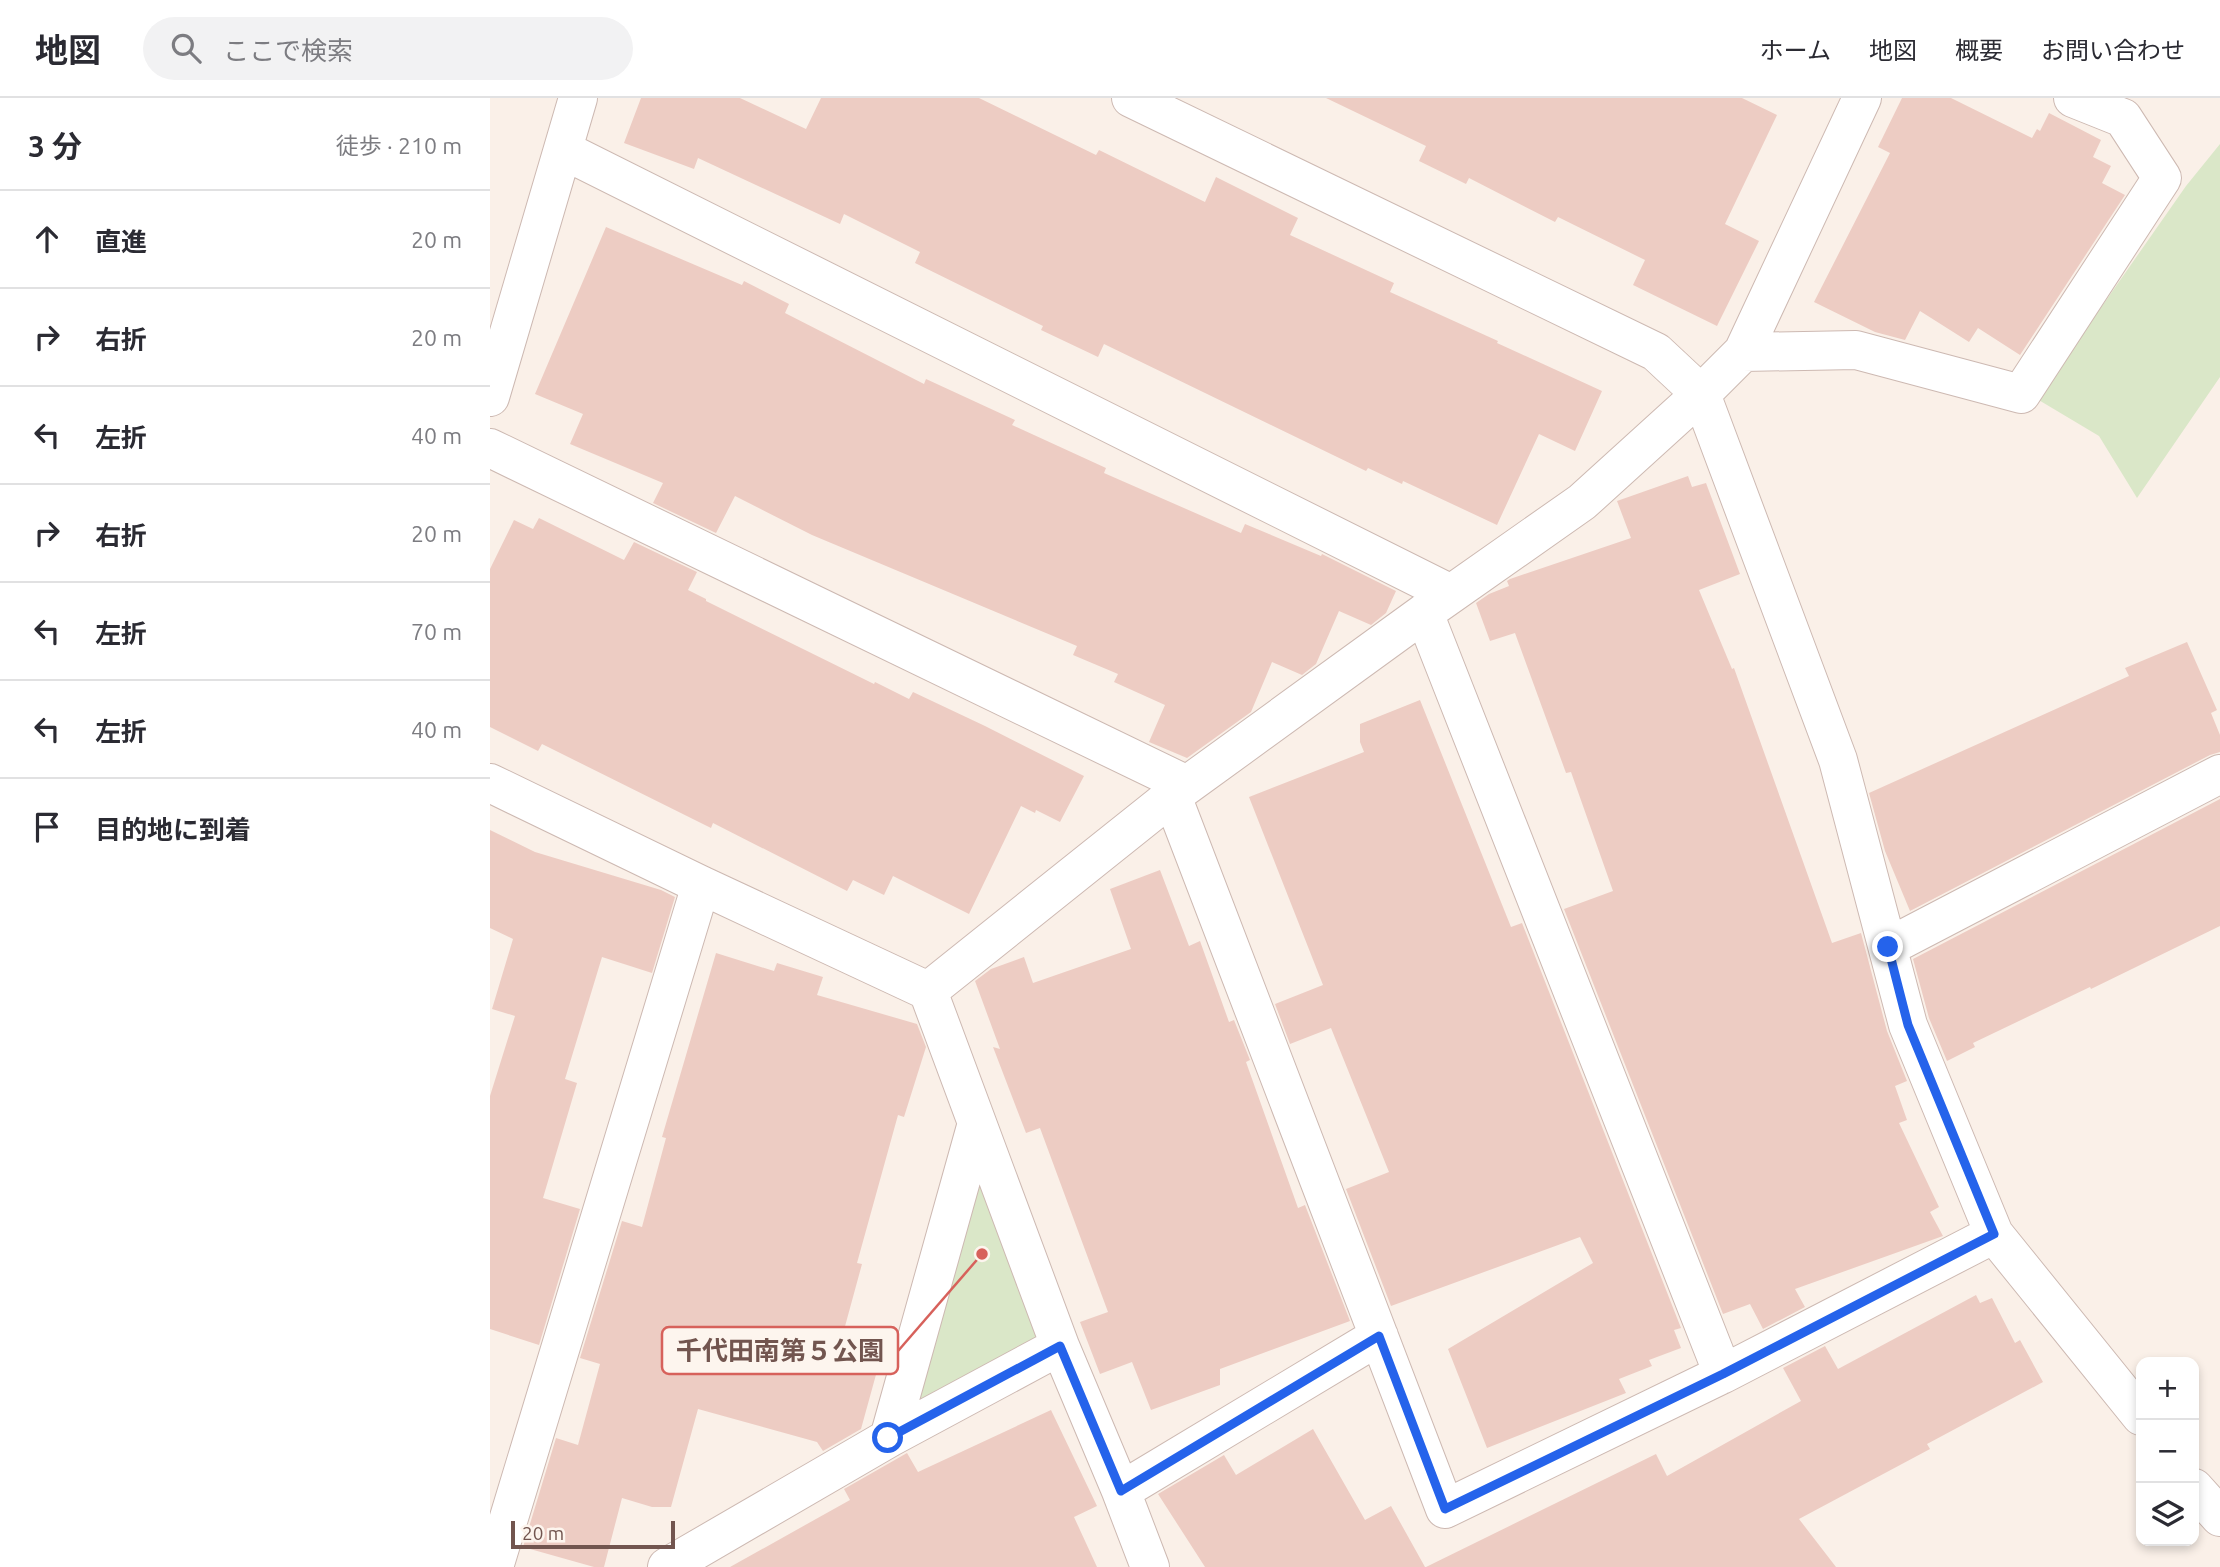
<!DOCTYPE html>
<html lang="ja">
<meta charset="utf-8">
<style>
:root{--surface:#fff;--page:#f2f2f3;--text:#2b2b33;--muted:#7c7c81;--line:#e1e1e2}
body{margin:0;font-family:Ubuntu,"Noto Sans JP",sans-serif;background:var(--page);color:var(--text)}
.controls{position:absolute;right:21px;bottom:21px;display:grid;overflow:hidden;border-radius:14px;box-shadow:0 4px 10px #0003}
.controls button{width:63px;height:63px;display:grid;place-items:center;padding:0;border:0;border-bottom:2px solid var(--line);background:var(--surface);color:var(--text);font:35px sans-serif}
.scale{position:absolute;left:21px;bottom:18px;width:164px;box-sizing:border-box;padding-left:7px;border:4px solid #72554f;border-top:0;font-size:19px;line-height:24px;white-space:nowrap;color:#72554f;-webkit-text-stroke:5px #fdf5ee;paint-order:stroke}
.stop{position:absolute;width:21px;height:21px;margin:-16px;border:5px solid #2563eb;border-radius:50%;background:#fff}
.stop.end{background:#2563eb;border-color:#fff;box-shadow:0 2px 7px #0008}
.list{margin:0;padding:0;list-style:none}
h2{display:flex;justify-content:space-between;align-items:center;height:91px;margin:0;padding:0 28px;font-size:30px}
h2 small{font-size:23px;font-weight:400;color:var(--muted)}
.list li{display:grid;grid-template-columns:46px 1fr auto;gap:21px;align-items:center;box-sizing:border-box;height:98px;padding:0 28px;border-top:2px solid var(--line)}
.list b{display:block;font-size:26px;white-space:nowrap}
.list em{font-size:23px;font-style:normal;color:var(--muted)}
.icon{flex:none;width:38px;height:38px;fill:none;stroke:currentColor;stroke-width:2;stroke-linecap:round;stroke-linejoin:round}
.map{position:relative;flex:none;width:1730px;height:1469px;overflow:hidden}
header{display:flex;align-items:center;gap:42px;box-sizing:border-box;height:98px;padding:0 35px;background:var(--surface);border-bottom:2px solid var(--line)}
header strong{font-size:33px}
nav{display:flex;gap:38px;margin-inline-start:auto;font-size:24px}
.search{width:490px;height:63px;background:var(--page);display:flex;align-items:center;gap:18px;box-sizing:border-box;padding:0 24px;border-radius:38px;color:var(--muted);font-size:26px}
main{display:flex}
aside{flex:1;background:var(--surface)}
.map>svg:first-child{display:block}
.green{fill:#dae7c8}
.building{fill:#edccc3}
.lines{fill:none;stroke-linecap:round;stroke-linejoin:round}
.street-casing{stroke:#cdb9b2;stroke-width:40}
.street{stroke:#fff;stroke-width:38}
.route{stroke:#2563eb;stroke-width:9}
.leader{fill:none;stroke:#d7615b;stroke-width:2.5}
.callout-dot{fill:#d7615b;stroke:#fdf5ee;stroke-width:2.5}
.callout{fill:#fdf5ee;stroke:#d7615b;stroke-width:2.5}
.callout-label{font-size:26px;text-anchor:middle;font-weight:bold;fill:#72554f}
</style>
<header>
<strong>地図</strong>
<div class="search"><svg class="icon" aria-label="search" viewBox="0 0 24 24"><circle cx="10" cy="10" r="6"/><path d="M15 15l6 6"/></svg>ここで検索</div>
<nav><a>ホーム</a><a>地図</a><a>概要</a><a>お問い合わせ</a></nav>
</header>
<main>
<aside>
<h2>3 分<small>徒歩 · 210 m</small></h2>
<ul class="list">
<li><svg class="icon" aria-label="ahead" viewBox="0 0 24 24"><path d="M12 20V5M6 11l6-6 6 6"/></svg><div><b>直進</b></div><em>20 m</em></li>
<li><svg class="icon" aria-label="right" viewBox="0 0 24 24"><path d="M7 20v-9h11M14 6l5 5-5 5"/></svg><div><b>右折</b></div><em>20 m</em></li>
<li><svg class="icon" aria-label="left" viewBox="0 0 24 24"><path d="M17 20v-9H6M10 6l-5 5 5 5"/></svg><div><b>左折</b></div><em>40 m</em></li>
<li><svg class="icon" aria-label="right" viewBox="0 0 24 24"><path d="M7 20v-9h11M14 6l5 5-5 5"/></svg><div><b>右折</b></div><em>20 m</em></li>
<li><svg class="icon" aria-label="left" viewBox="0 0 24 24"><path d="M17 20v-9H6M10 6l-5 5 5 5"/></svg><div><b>左折</b></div><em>70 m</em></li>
<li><svg class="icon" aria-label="left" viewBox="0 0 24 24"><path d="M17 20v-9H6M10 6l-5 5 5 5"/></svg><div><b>左折</b></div><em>40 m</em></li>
<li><svg class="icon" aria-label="arrive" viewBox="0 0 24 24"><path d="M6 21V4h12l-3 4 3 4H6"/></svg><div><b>目的地に到着</b></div></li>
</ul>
</aside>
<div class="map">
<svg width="1730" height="1469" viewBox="0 0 1730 1469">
<rect width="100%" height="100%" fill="#faf0e8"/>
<!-- green -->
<path class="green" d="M 1730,46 L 1730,279 L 1647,400 L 1609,338 L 1547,301 L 1696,88 Z
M 484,1067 L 558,1244 L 426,1316 Z"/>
<!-- building -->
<path class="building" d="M 151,0 L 250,0 L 316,31 L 331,0 L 489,0 L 606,57 L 609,52 L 715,104 L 726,79 L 808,120 L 800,137 L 904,185 L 900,194 L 1008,243 L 1007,245 L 1112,293 L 1085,353 L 1049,336 L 1007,427 L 913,383 L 912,386 L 878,370 L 876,373 L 614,246 L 608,259 L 551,232 L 553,228 L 425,165 L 430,154 L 354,116 L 350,126 L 208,60 L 204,71 L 134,45 Z
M 836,0 L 1252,0 L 1287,17 L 1235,126 L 1269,143 L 1227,228 L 1143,187 L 1155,162 L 1068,119 L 1065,124 L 979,80 L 976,86 L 929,63 L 936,48 Z
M 1412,0 L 1461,0 L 1542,40 L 1547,31 L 1550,33 L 1559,15 L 1611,42 L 1603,59 L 1621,68 L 1612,85 L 1635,97 L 1530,257 L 1488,230 L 1479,244 L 1430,213 L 1415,242 L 1385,234 L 1324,204 L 1400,55 L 1388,49 Z
M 116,129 L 252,187 L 254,183 L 299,206 L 295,215 L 434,286 L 436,281 L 525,322 L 522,327 L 616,370 L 614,375 L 751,435 L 755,426 L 831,458 L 832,456 L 906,493 L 896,515 L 881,527 L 849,513 L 826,566 L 812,577 L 782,564 L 761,614 L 697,660 L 659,644 L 675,607 L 624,584 L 628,576 L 583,557 L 587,548 L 322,437 L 245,398 L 226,435 L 163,405 L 173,385 L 80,346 L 93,316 L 45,296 Z
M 1198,378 L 1202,389 L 1216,385 L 1250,476 L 1209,492 L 1242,571 L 1244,570 L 1342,845 L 1371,835 L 1397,933 L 1417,983 L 1405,988 L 1417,1022 L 1409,1025 L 1449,1109 L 1440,1114 L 1453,1138 L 1305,1191 L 1315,1209 L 1273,1231 L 1260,1206 L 1233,1216 L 1074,811 L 1123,793 L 1081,674 L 1076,675 L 1025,535 L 1000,543 L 986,505 L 999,496 L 1019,488 L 1017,483 L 1020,481 L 1141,440 L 1127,403 Z
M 49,420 L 134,462 L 144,444 L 207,474 L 198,492 L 216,501 L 216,503 L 384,586 L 385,584 L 419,601 L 423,594 L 495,628 L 594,678 L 570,724 L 546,712 L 545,715 L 531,708 L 479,816 L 403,778 L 394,797 L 363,782 L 357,793 L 223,725 L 221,730 L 52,646 L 48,653 L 0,629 L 0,471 L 24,422 L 43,431 Z
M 1697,544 L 1727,612 L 1721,615 L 1730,637 L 1730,654 L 1720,657 L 1420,813 L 1395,753 L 1379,695 L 1639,578 L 1635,570 Z
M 930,602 L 1021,829 L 1032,825 L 1191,1230 L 1184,1232 L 1191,1250 L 1159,1262 L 1162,1268 L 1129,1281 L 1136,1295 L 997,1350 L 958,1251 L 1103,1165 L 1090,1139 L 901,1208 L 856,1091 L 899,1074 L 841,930 L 800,946 L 785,906 L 833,887 L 759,699 L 874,654 L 870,644 L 870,626 Z
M 1730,701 L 1730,828 L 1601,891 L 1600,889 L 1483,945 L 1485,949 L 1457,963 L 1439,920 L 1423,861 Z
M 0,732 L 45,754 L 171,792 L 185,799 L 162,875 L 112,859 L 75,981 L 87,985 L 53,1100 L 90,1111 L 49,1247 L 0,1231 L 0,998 L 25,918 L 2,911 L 23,841 L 0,830 Z
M 670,772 L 699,848 L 710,843 L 739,924 L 744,922 L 760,962 L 756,964 L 808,1110 L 815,1107 L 860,1223 L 730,1271 L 730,1287 L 661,1312 L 642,1264 L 610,1276 L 590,1224 L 618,1214 L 550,1030 L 536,1035 L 503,949 L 510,951 L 485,883 L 501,871 L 534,859 L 543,885 L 641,851 L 620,791 Z
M 226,855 L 284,873 L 287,865 L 333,879 L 327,897 L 427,926 L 436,949 L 414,1019 L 408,1017 L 367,1165 L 372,1166 L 354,1232 L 395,1244 L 371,1331 L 333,1353 L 327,1344 L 208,1311 L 181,1409 L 162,1409 L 132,1400 L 114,1469 L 104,1469 L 33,1449 L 66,1340 L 88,1347 L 110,1266 L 90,1260 L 132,1123 L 152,1129 L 176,1040 L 172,1039 Z
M 1486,1197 L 1490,1205 L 1502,1200 L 1525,1245 L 1530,1242 L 1553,1284 L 1437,1346 L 1440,1351 L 1309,1421 L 1346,1469 L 936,1469 L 1166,1356 L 1177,1378 L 1311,1303 L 1293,1270 L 1335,1248 L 1348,1271 Z
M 561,1312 L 607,1408 L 584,1419 L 607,1469 L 240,1469 L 360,1402 L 354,1391 L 417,1355 L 428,1374 Z
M 823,1331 L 875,1422 L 901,1408 L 935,1469 L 715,1469 L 668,1396 L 734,1357 L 746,1377 Z"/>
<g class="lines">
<!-- street casing -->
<g class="street-casing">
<path id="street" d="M 641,0 L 1166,254 L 1211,296 L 1348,662 L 1418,927 L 1504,1136 L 1651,1318
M 73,52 L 961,496
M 1253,254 L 1366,252 L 1531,296 L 1672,80 L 1633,20 L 1583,0
M 0,299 L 88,0
M 0,350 L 697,687
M 0,685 L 211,787 L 438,893 L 682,698 L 934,515 L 1092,404 L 1211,296 L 1253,254 L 1372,0
M 682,698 L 955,1411 L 1233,1276 L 934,515
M 1398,849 L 1730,676
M 438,893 L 570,1248 L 631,1393 L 660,1469
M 1233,1276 L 1504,1136
M 399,1340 L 487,1025
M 1704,1390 L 1730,1419
M 631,1393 L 889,1238
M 4,1469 L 211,787
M 177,1469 L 399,1340 L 570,1248"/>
</g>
<!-- street -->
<use href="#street" class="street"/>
</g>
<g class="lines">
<!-- route -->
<path class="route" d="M 398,1340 L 570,1248 L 631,1393 L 889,1238 L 955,1411 L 1233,1276 L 1504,1136 L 1418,927 L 1398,849"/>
</g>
<!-- callouts -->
<path class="leader" d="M492 1156L408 1253"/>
<circle class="callout-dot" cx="492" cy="1156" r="7"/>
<rect class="callout" x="172" y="1229" width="236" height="47" rx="7"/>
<g class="callout-label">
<text x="290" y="1262">千代田南第５公園</text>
</g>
</svg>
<div class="controls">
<button>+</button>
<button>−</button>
<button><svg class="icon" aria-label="layers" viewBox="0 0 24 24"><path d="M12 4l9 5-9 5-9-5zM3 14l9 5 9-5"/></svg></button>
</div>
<div class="scale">20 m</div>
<div class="stop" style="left:398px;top:1340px"></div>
<div class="stop end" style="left:1398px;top:849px"></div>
</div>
</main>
